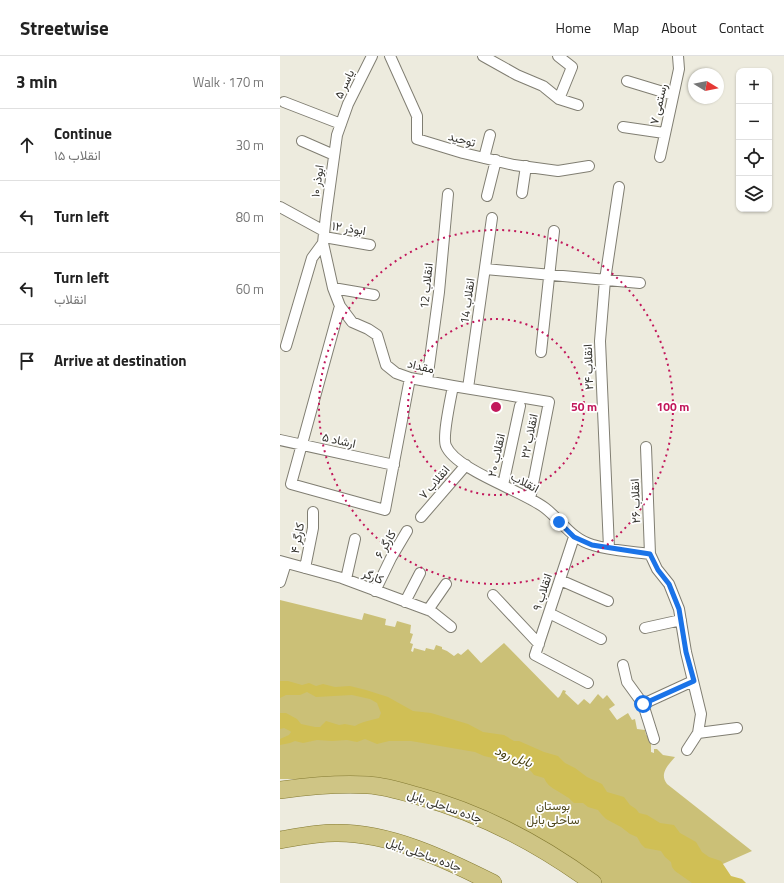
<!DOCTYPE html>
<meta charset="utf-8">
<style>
:root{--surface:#fff;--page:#f2f2f2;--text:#222;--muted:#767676;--line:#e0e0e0}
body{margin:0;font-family:"Titillium Web",Vazirmatn,sans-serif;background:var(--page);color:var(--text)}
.controls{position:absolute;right:12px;top:12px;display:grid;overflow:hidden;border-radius:8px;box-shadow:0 1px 3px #0004}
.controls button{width:36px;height:36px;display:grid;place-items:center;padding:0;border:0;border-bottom:1px solid var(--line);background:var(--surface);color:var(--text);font:20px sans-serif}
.compass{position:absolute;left:408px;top:12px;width:36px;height:36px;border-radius:50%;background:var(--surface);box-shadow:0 1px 3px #0004;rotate:100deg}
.stop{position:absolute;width:12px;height:12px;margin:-9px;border:3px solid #1a73e8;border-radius:50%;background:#fff}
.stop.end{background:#1a73e8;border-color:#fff;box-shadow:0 1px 4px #0008}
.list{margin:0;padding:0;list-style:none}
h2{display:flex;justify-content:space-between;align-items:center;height:52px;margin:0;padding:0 16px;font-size:17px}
h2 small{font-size:13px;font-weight:400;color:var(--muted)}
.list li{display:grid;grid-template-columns:26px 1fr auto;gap:12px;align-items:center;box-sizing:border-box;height:72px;padding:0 16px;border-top:1px solid var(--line)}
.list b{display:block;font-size:15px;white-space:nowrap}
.list p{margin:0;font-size:13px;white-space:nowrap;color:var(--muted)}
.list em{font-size:13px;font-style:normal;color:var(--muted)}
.icon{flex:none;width:22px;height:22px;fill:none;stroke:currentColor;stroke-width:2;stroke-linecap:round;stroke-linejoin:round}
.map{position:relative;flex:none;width:504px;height:827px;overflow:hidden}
header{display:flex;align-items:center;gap:24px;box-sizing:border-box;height:56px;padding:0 20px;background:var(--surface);border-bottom:1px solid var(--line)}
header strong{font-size:19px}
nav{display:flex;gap:22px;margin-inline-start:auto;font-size:14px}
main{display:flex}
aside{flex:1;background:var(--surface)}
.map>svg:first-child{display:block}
.green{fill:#cbc077}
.water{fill:#d0bf55}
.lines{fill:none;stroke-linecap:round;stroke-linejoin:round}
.street-casing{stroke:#807e72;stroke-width:12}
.primary-casing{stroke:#847a32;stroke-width:18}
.street{stroke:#fff;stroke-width:10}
.primary{stroke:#cfc585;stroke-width:17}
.route{stroke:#1a73e8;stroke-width:5}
.ring{fill:none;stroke:#c2185b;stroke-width:2;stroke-dasharray:2 4}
.labels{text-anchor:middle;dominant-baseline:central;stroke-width:3.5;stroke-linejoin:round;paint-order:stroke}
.street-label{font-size:12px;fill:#35342f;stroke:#fff}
.park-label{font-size:12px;fill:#4f481c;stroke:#fff}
.water-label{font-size:13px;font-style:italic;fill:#443d10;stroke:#fff}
.centre{fill:#c2185b;stroke:#fff;stroke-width:2}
.ring-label{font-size:12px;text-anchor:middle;font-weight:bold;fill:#c2185b;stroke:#fff;stroke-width:3.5;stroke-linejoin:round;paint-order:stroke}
</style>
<header>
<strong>Streetwise</strong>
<nav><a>Home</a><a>Map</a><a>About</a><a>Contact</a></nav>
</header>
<main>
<aside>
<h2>3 min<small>Walk · 170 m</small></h2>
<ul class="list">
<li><svg class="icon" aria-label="ahead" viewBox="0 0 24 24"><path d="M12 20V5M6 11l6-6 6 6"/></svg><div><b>Continue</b><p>انقلاب ۱۵</p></div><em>30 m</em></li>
<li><svg class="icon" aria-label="left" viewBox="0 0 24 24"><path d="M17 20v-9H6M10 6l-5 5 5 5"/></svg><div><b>Turn left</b></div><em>80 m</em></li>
<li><svg class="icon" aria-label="left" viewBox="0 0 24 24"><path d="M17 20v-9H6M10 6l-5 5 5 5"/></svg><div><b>Turn left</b><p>انقلاب</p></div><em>60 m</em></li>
<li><svg class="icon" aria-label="arrive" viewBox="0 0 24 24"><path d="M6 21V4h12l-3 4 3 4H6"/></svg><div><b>Arrive at destination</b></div></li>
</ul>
</aside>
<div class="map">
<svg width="504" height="827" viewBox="0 0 504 827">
<rect width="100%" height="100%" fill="#edebde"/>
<!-- green -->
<path class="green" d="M 0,544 L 82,564 L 84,557 L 106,563 L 105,569 L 115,571 L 117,565 L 131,569 L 130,577 L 133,578 L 130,587 L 133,588 L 131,595 L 133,596 L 134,592 L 145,595 L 146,592 L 154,594 L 156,589 L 162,591 L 162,593 L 167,595 L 174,600 L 178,597 L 181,599 L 188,593 L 201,607 L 224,587 L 278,642 L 280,640 L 283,634 L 286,635 L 285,637 L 298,649 L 304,643 L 310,648 L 318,638 L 323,643 L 327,639 L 335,649 L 329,653 L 337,664 L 348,657 L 352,664 L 355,663 L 357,673 L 365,674 L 366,679 L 369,680 L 371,686 L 371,696 L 374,697 L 374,693 L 377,693 L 383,699 L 395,701 C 388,709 379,718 387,728 L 472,795 L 427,815 L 438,827 L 313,827 L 182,754 L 24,723 L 0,723 Z"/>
<!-- water -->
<path class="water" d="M 0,625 L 8,625 L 22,629 L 29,627 L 36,630 L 43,628 L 55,631 L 70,630 L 86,634 L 108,641 L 133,655 L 151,657 L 188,668 L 203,676 L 224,679 L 234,685 L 239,685 L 264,696 L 278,700 L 285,707 L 295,712 L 307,721 L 322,728 L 327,736 L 344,741 L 350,749 L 356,753 L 359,757 L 367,759 L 380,767 L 394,769 L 400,777 L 416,786 L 422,796 L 429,801 L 441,805 L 451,820 L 462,823 L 466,827 L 412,827 L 395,815 L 392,811 L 391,806 L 385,801 L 381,795 L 365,792 L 361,788 L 357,781 L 350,778 L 341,771 L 326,763 L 322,759 L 318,754 L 308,751 L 303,747 L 294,747 C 291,745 290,742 287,741 C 278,734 269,733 264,722 L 254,719 C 248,710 244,712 237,706 L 226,707 L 213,702 L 204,700 L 195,696 L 131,685 L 109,685 L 97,688 L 85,683 L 77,686 L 67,684 L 52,685 L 37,684 L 23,687 L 15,685 L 10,687 L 0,689 L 0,683 L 9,679 L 11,676 L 10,675 L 4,672 L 0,673 L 0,657 L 6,657 L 17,663 L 21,668 L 35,671 L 40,671 L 46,665 L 59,669 L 65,668 L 75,670 C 84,665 89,665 99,662 L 101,657 L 97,647 L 90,643 L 72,639 L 36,641 L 27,636 L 20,639 L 6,639 L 0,642 Z"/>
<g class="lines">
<!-- street casing -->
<g class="street-casing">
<path id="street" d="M 92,0 L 68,48 L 57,79 L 46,159 L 43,187 L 53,232 L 60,250 L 72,266 L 88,273 L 97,279 L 106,309 L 116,317 L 130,322 L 173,330 L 269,346 L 250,443
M 110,0 L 137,60 L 137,83 L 183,97 L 234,109 L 278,115 L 309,110
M 203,0 L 237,19 L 263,30 L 279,43 L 298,49
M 278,0 L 292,11 L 279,43
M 347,25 L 393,39
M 4,46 L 61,68
M 343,71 L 384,77
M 22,85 L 54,99
M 380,101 L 399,13 L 398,0
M 204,102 L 210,79
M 242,137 L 246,110
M 207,140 L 216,104
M 0,151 L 44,175
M 44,181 L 90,189
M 205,213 L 360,227
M 53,232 L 94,239
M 60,250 L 11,428 L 105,454 L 130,322
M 6,290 L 32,202 L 43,187
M 261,296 L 274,175
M 147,325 L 159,236 L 168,138
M 173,330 C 171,341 162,381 166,390 C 176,414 243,435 265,452 C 282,465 291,483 313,489 C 331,495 351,495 370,498
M 188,332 L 212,162
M 0,384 L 114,409
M 366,391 L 370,498 L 377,513 L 389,528 L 399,553 L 406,596 L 421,658 L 418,677 L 407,694
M 223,429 L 240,350
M 141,461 L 186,409
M 294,481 L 255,599 L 308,627
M 329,492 L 320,285 L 325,224 L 339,131
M 0,505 L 62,522 L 151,555 L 171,571
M 25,512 L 33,472 L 33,456
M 66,523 L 75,483
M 280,524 L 328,545
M 0,526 L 6,507
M 95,535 L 111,502 L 127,475
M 213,539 L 259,588
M 125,546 L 140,517
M 148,554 L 166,528
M 269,557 L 321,583
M 365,572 L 401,564
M 343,609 L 347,626 L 363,648 L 374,683
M 363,648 L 413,625
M 418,677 L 457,672"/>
</g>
<!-- primary casing -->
<g class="primary-casing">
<path id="primary" d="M 0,734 C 29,730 58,727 88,729 C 105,730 121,735 138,740 C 201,757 261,789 313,827
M 0,784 C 18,781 36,777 55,777 C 109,776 165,803 213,827"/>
</g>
<!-- street -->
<use href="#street" class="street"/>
<!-- primary -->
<use href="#primary" class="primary"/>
</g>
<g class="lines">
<!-- route -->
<path class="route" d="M 279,466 L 294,481 L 312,489 L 370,498 L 378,514 L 389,528 L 399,553 L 406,596 L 414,625 L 363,648"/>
</g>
<!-- distance rings -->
<g class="ring">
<circle cx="216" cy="351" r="88"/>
<circle cx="216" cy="351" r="177"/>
</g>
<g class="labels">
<!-- street labels -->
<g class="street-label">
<text transform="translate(64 28) rotate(-65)">یاسر ۵</text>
<text transform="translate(378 48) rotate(-77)">رستمی ۷</text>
<text transform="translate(182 83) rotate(15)">توحید</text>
<text transform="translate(37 125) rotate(-82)">ابوذر ۱۰</text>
<text transform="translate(69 172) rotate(9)">ابوذر ۱۲</text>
<text transform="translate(146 230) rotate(-84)">انقلاب 12</text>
<text transform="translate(187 245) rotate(-82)">انقلاب 14</text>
<text transform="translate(141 310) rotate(13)">مقداد</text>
<text transform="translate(308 311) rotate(-92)">انقلاب ۲۴</text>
<text transform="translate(249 380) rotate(-79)">انقلاب ۲۲</text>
<text transform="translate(59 384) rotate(12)">ارشاد ۵</text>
<text transform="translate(216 399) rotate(-78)">انقلاب ۲۰</text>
<text transform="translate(154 426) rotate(-49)">انقلاب ۷</text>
<text transform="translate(245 426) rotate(28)">انقلاب</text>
<text transform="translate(355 445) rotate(-92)">انقلاب ۲۶</text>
<text transform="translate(17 482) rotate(-80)">کارگر ۴</text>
<text transform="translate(105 488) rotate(-60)">کارگر ۶</text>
<text transform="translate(93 520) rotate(21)">کارگر</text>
<text transform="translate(262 536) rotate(-72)">انقلاب ۹</text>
<text transform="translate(165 750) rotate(19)">جاده ساحلی بابل</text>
<text transform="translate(144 798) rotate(20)">جاده ساحلی بایل</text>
</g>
<!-- park labels -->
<g class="park-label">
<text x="273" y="749">بوستان<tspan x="273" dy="14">ساحلی بابل</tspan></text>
</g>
<!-- water labels -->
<g class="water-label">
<text transform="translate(234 700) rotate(21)">بابل رود</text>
</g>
</g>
<circle cx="216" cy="351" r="6" class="centre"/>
<g class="ring-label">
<text x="304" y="355">50 m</text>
<text x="393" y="355">100 m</text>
</g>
</svg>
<div class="controls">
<button>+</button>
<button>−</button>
<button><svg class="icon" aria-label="locate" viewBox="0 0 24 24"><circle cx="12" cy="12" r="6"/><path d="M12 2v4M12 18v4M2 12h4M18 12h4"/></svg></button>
<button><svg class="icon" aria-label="layers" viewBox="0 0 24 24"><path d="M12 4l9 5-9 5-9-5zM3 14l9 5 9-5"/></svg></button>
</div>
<svg class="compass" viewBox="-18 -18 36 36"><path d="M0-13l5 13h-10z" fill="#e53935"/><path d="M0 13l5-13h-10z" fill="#767676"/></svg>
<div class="stop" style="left:363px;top:648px"></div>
<div class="stop end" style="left:279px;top:466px"></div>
</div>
</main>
